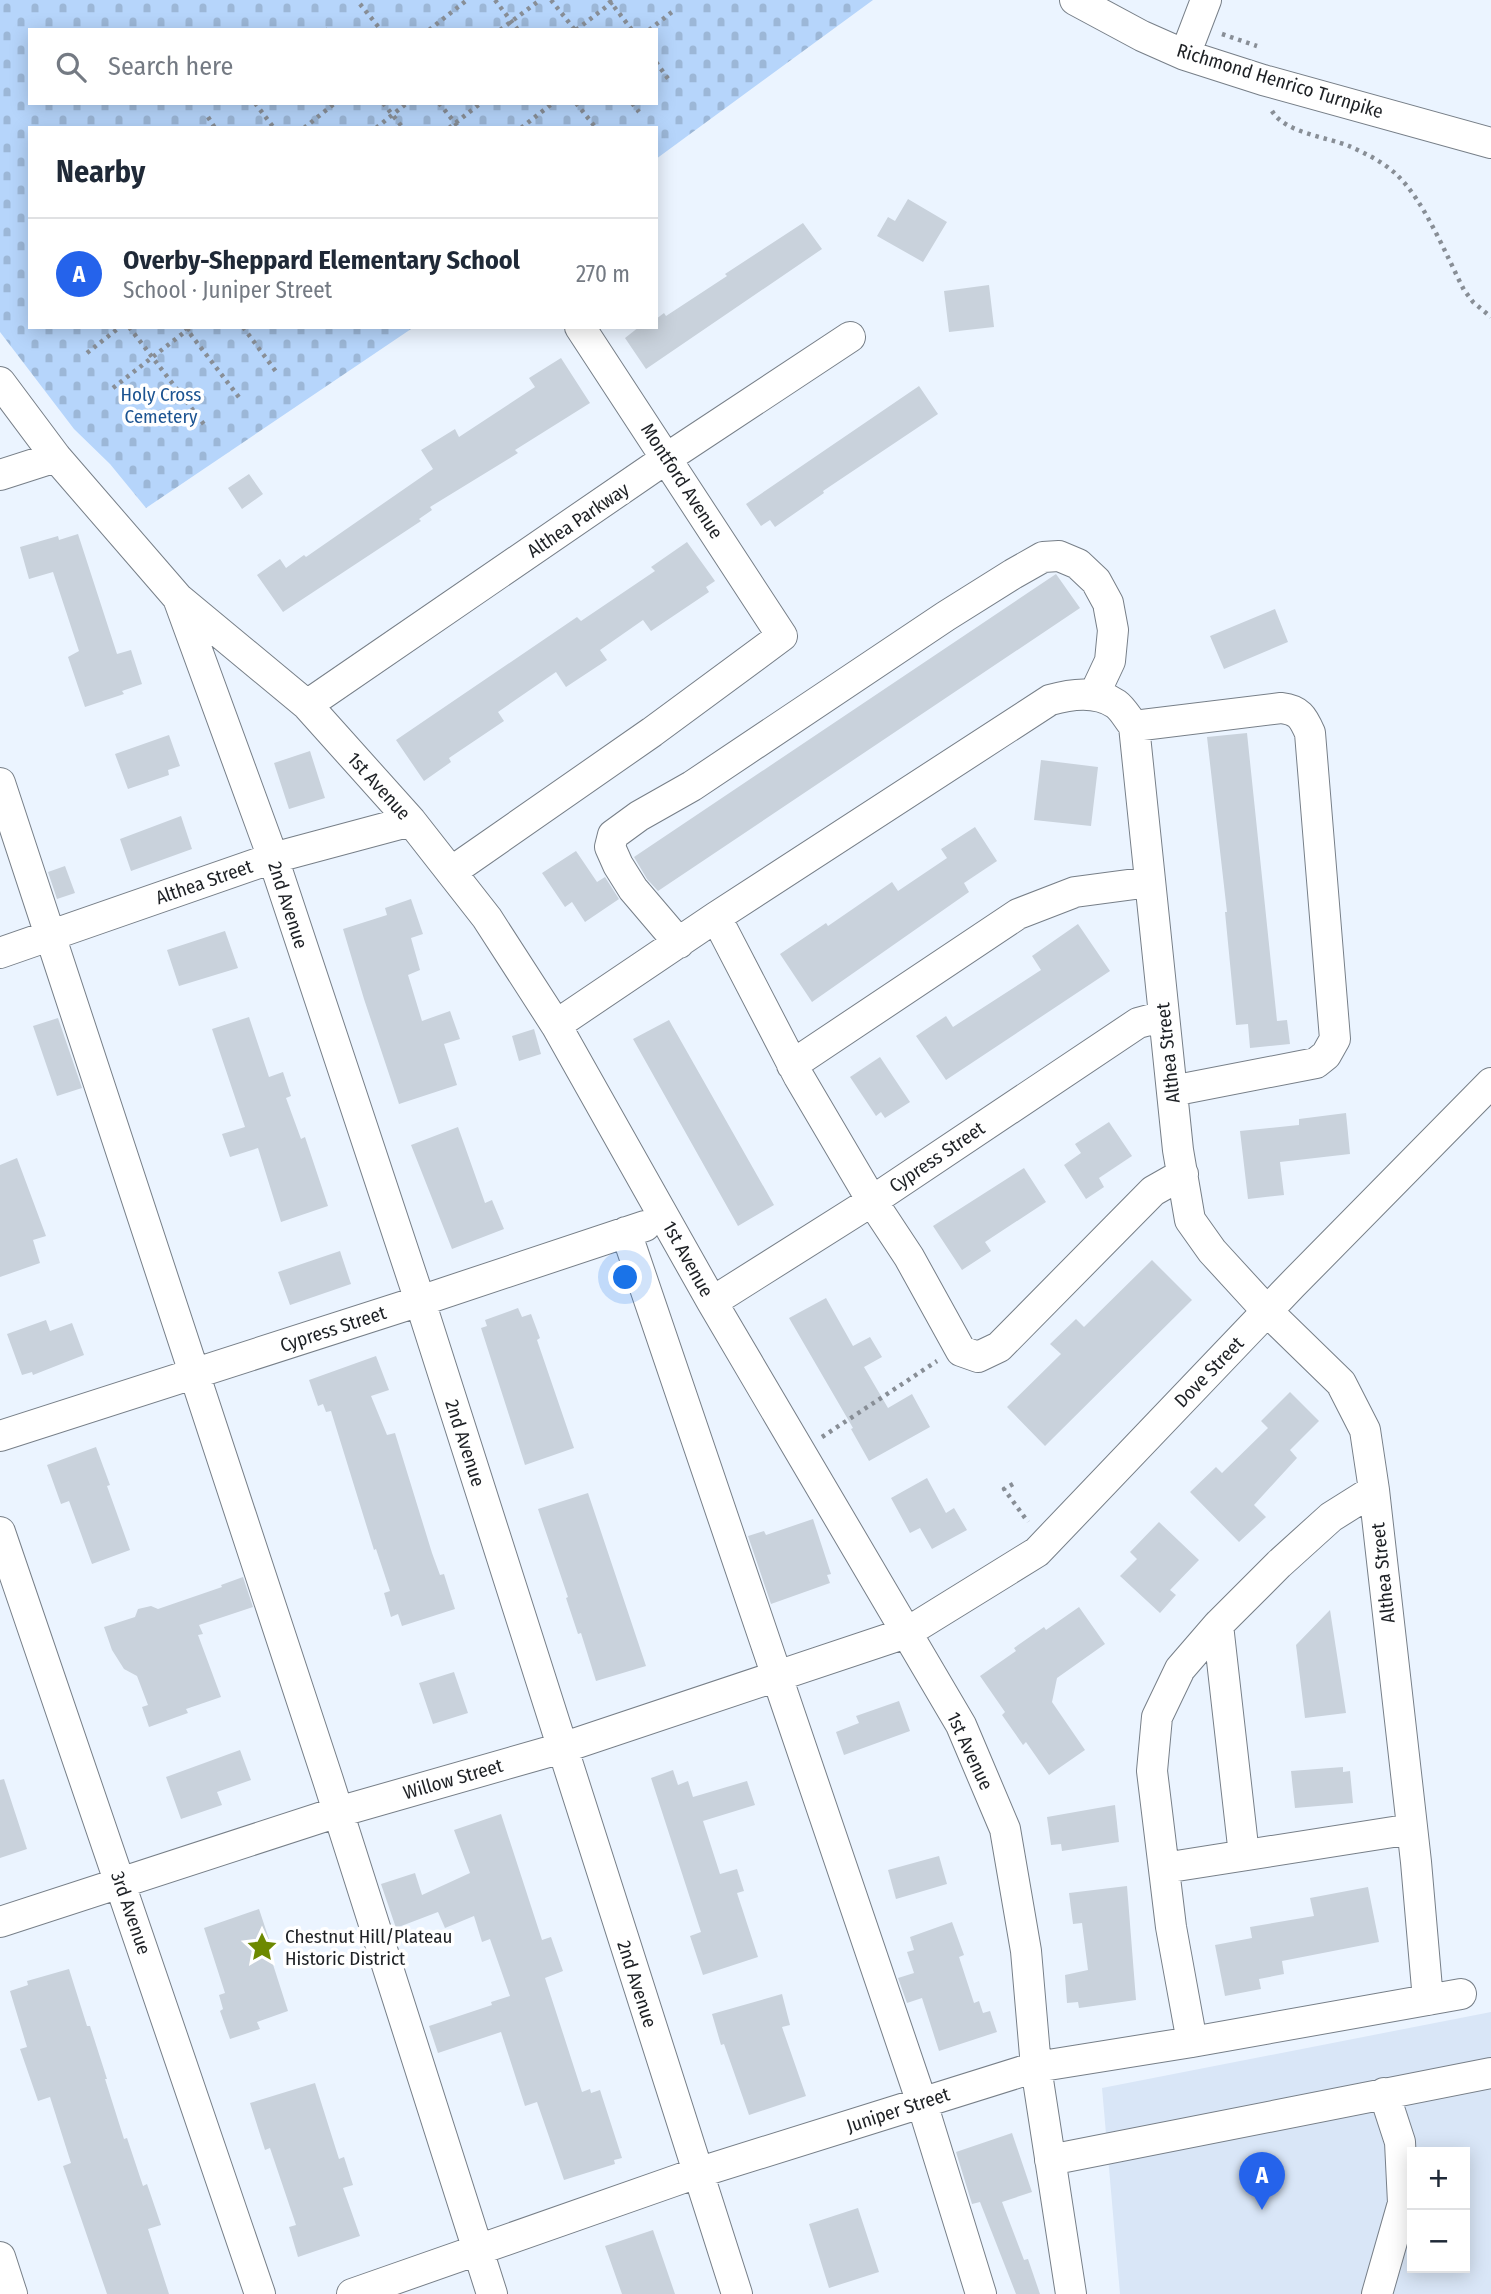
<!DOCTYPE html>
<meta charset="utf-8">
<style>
:root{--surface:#fff;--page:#f6f6f7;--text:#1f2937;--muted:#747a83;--line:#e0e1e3;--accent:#2563eb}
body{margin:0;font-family:"Fira Sans Condensed",sans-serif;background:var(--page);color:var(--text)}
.controls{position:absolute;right:21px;bottom:21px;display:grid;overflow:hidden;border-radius:0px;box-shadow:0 4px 18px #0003}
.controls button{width:63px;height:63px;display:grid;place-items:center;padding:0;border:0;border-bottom:2px solid var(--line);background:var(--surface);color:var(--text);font:35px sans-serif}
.you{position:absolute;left:626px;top:1278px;width:24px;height:24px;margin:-18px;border:5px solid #fff;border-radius:50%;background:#1a73e8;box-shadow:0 0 0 10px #1a73e833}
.badge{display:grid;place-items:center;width:46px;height:46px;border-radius:50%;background:var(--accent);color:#fff;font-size:23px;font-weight:700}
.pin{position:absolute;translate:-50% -58px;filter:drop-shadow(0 2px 4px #0008)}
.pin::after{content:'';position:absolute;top:37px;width:24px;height:21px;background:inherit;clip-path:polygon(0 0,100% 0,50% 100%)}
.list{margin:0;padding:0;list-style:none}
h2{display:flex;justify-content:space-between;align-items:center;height:91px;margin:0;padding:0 28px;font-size:30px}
h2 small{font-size:23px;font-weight:400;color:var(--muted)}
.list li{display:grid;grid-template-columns:46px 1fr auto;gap:21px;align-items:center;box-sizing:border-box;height:112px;padding:0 28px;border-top:2px solid var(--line)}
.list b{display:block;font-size:26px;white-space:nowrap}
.list p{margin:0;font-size:23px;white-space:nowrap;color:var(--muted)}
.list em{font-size:23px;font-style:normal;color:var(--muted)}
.icon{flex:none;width:38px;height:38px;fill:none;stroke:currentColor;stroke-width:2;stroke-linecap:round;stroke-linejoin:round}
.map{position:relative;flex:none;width:1491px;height:2294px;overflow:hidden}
.search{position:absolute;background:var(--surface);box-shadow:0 4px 18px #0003;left:28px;top:28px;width:630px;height:77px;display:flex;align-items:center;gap:18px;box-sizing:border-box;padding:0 24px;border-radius:0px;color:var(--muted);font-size:26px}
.panel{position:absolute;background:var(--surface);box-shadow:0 4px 18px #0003;left:28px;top:126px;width:630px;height:203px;border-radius:0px}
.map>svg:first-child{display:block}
.built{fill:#d9e6f7;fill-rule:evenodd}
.cemetery{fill:url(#cemetery-stones);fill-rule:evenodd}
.building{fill:#c9d2dc}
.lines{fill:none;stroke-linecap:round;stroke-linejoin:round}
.minor-casing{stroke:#777f88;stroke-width:32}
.path{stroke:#888e96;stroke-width:4.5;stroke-dasharray:3.5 5;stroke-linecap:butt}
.minor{stroke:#fff;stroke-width:30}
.labels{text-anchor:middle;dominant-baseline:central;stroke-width:7;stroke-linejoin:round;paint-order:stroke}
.street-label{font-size:19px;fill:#1e2125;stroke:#fff}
.park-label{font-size:19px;fill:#1c5492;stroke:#fff}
.poi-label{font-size:19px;fill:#1e2125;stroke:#fff;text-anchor:start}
</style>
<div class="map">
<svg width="1491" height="2294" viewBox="0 0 1491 2294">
<defs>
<pattern id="cemetery-stones" width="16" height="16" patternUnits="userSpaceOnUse" patternTransform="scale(1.75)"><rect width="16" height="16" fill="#b6d5fb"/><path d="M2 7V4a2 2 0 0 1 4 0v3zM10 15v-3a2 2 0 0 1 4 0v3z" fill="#9cb7d7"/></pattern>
</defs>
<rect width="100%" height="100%" fill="#ebf4ff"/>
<!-- built -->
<path class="built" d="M 1491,2012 L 1491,2294 L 1120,2294 L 1102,2088 ZM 1412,2152 L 1465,2152 L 1465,2268 L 1412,2268 Z"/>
<!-- cemetery -->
<path class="cemetery" d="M 0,0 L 873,0 L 656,159 L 656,128 L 30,128 L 30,327 L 414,327 L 146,508 L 110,464 L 74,429 L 0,332 ZM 30,30 L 656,30 L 656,103 L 30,103 Z"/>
<!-- building -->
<path class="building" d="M 908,199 L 947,222 L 923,262 L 877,236 L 888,217 L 895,221 Z
M 803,223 L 822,249 L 646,369 L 625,338 L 639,327 L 656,327 L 656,319 L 664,313 L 666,316 L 727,276 L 725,274 Z
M 989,285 L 994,327 L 949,332 L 944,291 Z
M 561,358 L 590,403 L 515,450 L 518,453 L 430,507 L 432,510 L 419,519 L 421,521 L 283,612 L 257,575 L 280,559 L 286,568 L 304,555 L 306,557 L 433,469 L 421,450 L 455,429 L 459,437 L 535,387 L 529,378 Z
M 919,386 L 938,414 L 823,491 L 824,493 L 775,527 L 770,520 L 761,526 L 746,504 Z
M 249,474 L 263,494 L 242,509 L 228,488 Z
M 78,534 L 117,654 L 131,650 L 142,684 L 122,691 L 124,694 L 85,707 L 68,657 L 79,651 L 53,572 L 29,579 L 20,547 L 58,536 L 59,540 Z
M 687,542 L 715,581 L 706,587 L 709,592 L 651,631 L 643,620 L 600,650 L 607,660 L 566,687 L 556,672 L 498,712 L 504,721 L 449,758 L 451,762 L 424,781 L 396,740 L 577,617 L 581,621 L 655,571 L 651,567 Z
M 1056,574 L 1080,608 L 658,891 L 647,879 L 634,857 Z
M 1275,609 L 1288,642 L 1224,669 L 1210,636 Z
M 1247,733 L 1277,1021 L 1287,1020 L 1290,1044 L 1250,1048 L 1248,1024 L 1236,1025 L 1225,912 L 1227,912 L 1207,737 Z
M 169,735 L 180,766 L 168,770 L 169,775 L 128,789 L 115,754 Z
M 310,751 L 325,798 L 289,809 L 274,763 Z
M 1041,760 L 1098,767 L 1091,826 L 1034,820 Z
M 181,816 L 192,849 L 131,871 L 120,839 Z
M 975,827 L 997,861 L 964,883 L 969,892 L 812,1002 L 780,954 L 826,923 L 828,926 L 892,882 L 898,891 L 947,858 L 941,849 Z
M 576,851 L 597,882 L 605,877 L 619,899 L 585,922 L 572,902 L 565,907 L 542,873 Z
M 65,866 L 75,893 L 57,899 L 48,872 Z
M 411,899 L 423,934 L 411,938 L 420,970 L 408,975 L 422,1021 L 450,1011 L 460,1039 L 444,1044 L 457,1085 L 399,1104 L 364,999 L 343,929 L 387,915 L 385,908 Z
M 1078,924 L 1110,971 L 946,1080 L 916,1036 L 946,1016 L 953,1027 L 1041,970 L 1032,956 Z
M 225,931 L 238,968 L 179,986 L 167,950 Z
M 249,1017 L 269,1077 L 283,1072 L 291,1096 L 286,1098 L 301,1139 L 305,1137 L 328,1206 L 281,1222 L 258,1148 L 230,1157 L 222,1134 L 245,1127 L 212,1029 Z
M 58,1018 L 82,1088 L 57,1096 L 33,1026 Z
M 669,1020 L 774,1205 L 738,1226 L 633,1039 Z
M 534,1029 L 541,1054 L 519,1061 L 512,1036 Z
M 880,1057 L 910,1102 L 885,1118 L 881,1112 L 876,1116 L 850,1077 Z
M 1346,1113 L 1350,1154 L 1280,1162 L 1284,1195 L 1248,1199 L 1240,1131 L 1299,1125 L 1299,1119 Z
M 1109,1122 L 1132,1156 L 1099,1178 L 1104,1187 L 1086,1199 L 1064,1165 L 1081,1153 L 1075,1144 Z
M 458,1127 L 485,1203 L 492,1200 L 504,1229 L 452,1249 L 411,1145 Z
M 17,1158 L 46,1236 L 33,1240 L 40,1263 L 0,1277 L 0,1165 Z
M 1024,1168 L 1046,1202 L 985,1242 L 991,1251 L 962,1270 L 933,1226 Z
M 340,1251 L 351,1284 L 290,1305 L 278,1272 Z
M 1152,1260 L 1192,1300 L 1045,1446 L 1007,1407 L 1061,1354 L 1050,1344 L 1076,1319 L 1084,1327 Z
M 826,1298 L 853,1346 L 870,1337 L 882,1357 L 864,1367 L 888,1408 L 912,1394 L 930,1427 L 869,1461 L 851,1429 L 853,1428 L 789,1318 Z
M 518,1308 L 522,1317 L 531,1314 L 540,1338 L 537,1340 L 574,1448 L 525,1465 L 481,1328 L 487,1326 L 485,1320 Z
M 46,1320 L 50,1331 L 72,1323 L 84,1355 L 33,1375 L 32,1372 L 22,1375 L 7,1334 Z
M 376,1356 L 389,1390 L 371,1396 L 387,1435 L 395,1433 L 432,1553 L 440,1575 L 444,1574 L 455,1609 L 402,1626 L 398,1614 L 391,1617 L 384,1593 L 390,1591 L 376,1549 L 374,1550 L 331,1411 L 326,1412 L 323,1404 L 318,1406 L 309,1380 Z
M 1290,1392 L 1319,1421 L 1290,1450 L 1297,1458 L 1254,1505 L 1266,1517 L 1239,1542 L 1190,1492 L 1216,1467 L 1222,1473 L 1268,1428 L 1261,1421 Z
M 96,1447 L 110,1485 L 107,1486 L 130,1550 L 92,1564 L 69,1501 L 61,1504 L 47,1465 Z
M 927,1478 L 946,1513 L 954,1508 L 967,1530 L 932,1549 L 920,1528 L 910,1533 L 891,1498 Z
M 588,1493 L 646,1666 L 596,1681 L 581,1633 L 578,1634 L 566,1598 L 568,1597 L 538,1509 Z
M 813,1519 L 831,1574 L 827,1575 L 830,1583 L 771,1604 L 748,1536 L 764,1531 L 766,1535 Z
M 1159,1522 L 1199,1560 L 1170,1590 L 1176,1595 L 1160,1613 L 1120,1576 L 1137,1559 L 1130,1552 Z
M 243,1577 L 253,1607 L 199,1625 L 203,1634 L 198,1635 L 221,1697 L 186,1709 L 188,1713 L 149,1727 L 142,1707 L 148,1705 L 137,1676 L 124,1669 L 112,1650 L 104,1627 L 135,1617 L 138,1609 L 151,1606 L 158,1609 L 222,1587 L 221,1585 Z
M 1079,1607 L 1105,1644 L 1057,1678 L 1052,1702 L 1085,1750 L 1049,1775 L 1026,1742 L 1023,1745 L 1002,1715 L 1005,1712 L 980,1676 L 1016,1651 L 1014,1648 L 1044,1627 L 1046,1630 Z
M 1330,1610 L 1346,1713 L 1305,1718 L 1296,1645 Z
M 454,1672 L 468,1713 L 433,1724 L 419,1683 Z
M 899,1701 L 910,1731 L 844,1755 L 836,1732 L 859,1723 L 856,1716 Z
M 240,1750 L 251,1780 L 217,1792 L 222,1805 L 181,1819 L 166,1777 Z
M 1343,1767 L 1343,1772 L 1350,1771 L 1353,1803 L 1295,1808 L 1291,1771 Z
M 673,1770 L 678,1785 L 688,1781 L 693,1797 L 747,1781 L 755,1805 L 703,1821 L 720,1874 L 737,1869 L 744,1891 L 737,1893 L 758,1957 L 703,1975 L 690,1936 L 701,1932 L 651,1778 Z
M 4,1779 L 27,1849 L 0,1858 L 0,1780 Z
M 1115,1805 L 1119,1842 L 1062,1851 L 1061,1844 L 1051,1845 L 1047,1817 Z
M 501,1814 L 542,1940 L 551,1937 L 563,1971 L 545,1978 L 582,2092 L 590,2089 L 591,2093 L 600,2090 L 622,2158 L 614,2160 L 615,2164 L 564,2180 L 537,2102 L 525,2106 L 501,2032 L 438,2053 L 429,2026 L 492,2005 L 491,2002 L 510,1996 L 490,1939 L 482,1942 L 474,1916 L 445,1928 L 438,1912 L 396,1928 L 381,1884 L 415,1873 L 422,1895 L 470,1873 L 454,1830 Z
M 939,1856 L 947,1884 L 896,1899 L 888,1870 Z
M 1127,1886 L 1136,2000 L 1079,2008 L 1078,2002 L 1067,2003 L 1065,1975 L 1088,1970 L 1082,1923 L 1073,1924 L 1069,1893 Z
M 1368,1887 L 1379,1942 L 1282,1961 L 1284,1974 L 1259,1979 L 1261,1989 L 1225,1996 L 1215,1945 L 1252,1938 L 1250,1927 L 1314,1916 L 1310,1898 Z
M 259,1909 L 272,1948 L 268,1949 L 288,2011 L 257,2022 L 260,2029 L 230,2039 L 220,2011 L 223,2009 L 219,1995 L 225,1993 L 204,1928 Z
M 952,1922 L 964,1955 L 959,1957 L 974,2003 L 979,2001 L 983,2013 L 990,2011 L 997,2032 L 939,2051 L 922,1998 L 907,2003 L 898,1978 L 914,1973 L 907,1952 L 914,1950 L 910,1937 Z
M 69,1969 L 87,2026 L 90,2026 L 107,2079 L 105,2079 L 124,2139 L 127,2138 L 143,2186 L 147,2184 L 161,2225 L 148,2229 L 169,2294 L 107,2294 L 63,2166 L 71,2163 L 50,2097 L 38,2101 L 20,2049 L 27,2047 L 10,1991 L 28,1985 L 27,1981 Z
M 782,1994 L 790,2025 L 782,2027 L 806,2096 L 749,2115 L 724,2044 L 721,2045 L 712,2014 Z
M 315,2083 L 339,2159 L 344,2157 L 353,2185 L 343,2188 L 360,2236 L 298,2257 L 289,2227 L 296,2225 L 270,2148 L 265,2150 L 250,2103 Z
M 1012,2133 L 1032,2192 L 1002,2202 L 1024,2260 L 1028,2259 L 1040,2294 L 1016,2294 L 980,2202 L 972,2204 L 956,2152 Z
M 858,2208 L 879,2272 L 829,2288 L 809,2224 Z
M 653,2230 L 675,2294 L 622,2294 L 605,2246 Z"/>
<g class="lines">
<!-- minor casing -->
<g class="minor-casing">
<path id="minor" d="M 1075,0 L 1142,36 L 1185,55 L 1263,80 L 1491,143
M 1185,55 L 1206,0
M 0,382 L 56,457 L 178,598 L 307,705 L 411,821 L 487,918 L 556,1025 L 712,1302 L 961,1725 L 1005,1829 L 1026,1951 L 1036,2067 L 1071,2294
M 0,475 L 56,457
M 178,598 L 273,858 L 420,1301 L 737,2294
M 307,705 L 667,458 L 850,337
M 1134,726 L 1281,708 C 1299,710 1303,717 1310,733 L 1335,1039 L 1326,1055 L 1316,1063 L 1172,1091
M 0,783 L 328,1780 L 492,2294
M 451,872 L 652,732 L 782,636 L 580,327
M 716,917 L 799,1077 L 872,1201 L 909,1257 L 961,1351 L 978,1357 L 999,1347 L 1153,1191 L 1183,1174
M 679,943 L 633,889 L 618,865 L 610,847 L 613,835 L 639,816 L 692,786 L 946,616 L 1013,574 L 1043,557 L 1059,556 L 1078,564 L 1096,581 L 1108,603 L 1113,630 L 1110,661 L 1094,695
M 0,953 L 273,858 L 411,821
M 556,1025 L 716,917 L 1050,700 C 1071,694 1096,690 1116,704 C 1123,709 1128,719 1134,726 L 1178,1150 L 1190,1220 L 1212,1251 L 1267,1311 L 1341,1383 L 1365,1430 L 1374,1490 L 1416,1862 L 1428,2000
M 792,1065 L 1018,914 L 1075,892 L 1150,882
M 626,1232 L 922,2103 L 981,2294
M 712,1302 L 872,1201 L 1138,1023 L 1164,1016
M 0,1436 L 420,1301 L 645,1226
M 0,1532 L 260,2294
M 1218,1625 L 1244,1855
M 1164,1868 L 1412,1829
M 0,1922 L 338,1812 L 562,1748 L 906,1633 L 1037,1552 L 1292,1285 L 1491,1083
M 1192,2042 L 1171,1927 L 1152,1771 L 1157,1717 L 1180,1669 L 1218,1625 L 1279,1564 L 1331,1517 L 1374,1490
M 1050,2160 L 1491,2073
M 0,2257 L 12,2294
M 352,2294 L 697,2173 L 1036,2067 L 1192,2042 L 1461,1994
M 1377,2294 L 1403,2203 L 1400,2142 L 1384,2093"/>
</g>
<!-- path -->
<path class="path" d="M 495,0 L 518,30
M 551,0 L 575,30
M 609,0 L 632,30
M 360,4 L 381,30
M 325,29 L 326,30
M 429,30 L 467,0
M 500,30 L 540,0
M 576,30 L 615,0
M 649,30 L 672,12
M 1222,34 L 1257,46
M 656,62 L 669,80
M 255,103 L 274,128
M 383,103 L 403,128
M 439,103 L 459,128
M 576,103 L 596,128
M 632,103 L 639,112
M 1272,111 C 1285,133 1327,137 1349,146 C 1365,153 1383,162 1396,174 C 1424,200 1446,255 1464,290 L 1473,302 L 1491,317
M 208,117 L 215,128
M 304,128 L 335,103
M 376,128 L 407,103
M 449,128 L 481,103
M 521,128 L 553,103
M 129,327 L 206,427
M 185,327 L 241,400
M 243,327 L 277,373
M 87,353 L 120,327
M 113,388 L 191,327
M 822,1437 L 937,1361
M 1013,1484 L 1004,1489 L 1028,1522"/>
<!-- minor -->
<use href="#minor" class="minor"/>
</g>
<!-- icons -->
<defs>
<g id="sight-bare" transform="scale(2.415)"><path d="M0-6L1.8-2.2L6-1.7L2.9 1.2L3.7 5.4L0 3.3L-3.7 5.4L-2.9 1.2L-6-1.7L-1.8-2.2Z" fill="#6d8900" stroke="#fff" stroke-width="2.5" paint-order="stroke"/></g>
</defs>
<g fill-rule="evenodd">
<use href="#sight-bare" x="262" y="1947"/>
</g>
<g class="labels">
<!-- street labels -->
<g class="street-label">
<text transform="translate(1280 81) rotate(17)">Richmond Henrico Turnpike</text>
<text transform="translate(682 481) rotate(57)">Montford Avenue</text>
<text transform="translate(578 520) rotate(-34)">Althea Parkway</text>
<text transform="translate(379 786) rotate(48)">1st Avenue</text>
<text transform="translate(204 882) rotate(-19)">Althea Street</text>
<text transform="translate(288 905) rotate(72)">2nd Avenue</text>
<text transform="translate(1168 1053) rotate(-96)">Althea Street</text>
<text transform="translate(937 1157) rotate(-34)">Cypress Street</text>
<text transform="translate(688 1259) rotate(61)">1st Avenue</text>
<text transform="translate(333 1329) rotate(-18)">Cypress Street</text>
<text transform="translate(1209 1372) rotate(-46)">Dove Street</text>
<text transform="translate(465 1443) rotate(72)">2nd Avenue</text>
<text transform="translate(1383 1573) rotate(-96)">Althea Street</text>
<text transform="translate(970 1751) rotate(65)">1st Avenue</text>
<text transform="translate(453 1779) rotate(-16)">Willow Street</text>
<text transform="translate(131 1913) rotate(71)">3rd Avenue</text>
<text transform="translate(637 1984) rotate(72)">2nd Avenue</text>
<text transform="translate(898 2110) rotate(-18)">Juniper Street</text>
</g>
<!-- park labels -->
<g class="park-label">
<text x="161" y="394">Holy Cross<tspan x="161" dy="22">Cemetery</tspan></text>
</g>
<!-- poi labels -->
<g class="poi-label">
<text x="285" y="1936">Chestnut Hill/Plateau<tspan x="285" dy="22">Historic District</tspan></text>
</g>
</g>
</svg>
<div class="controls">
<button>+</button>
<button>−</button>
</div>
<div class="you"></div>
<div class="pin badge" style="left:1262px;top:2210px">A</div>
<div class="search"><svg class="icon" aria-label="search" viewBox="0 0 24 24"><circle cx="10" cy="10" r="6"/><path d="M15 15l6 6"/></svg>Search here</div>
<section class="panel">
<h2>Nearby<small></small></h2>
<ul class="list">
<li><span class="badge">A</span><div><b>Overby-Sheppard Elementary School</b><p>School · Juniper Street</p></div><em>270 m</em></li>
</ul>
</section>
</div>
